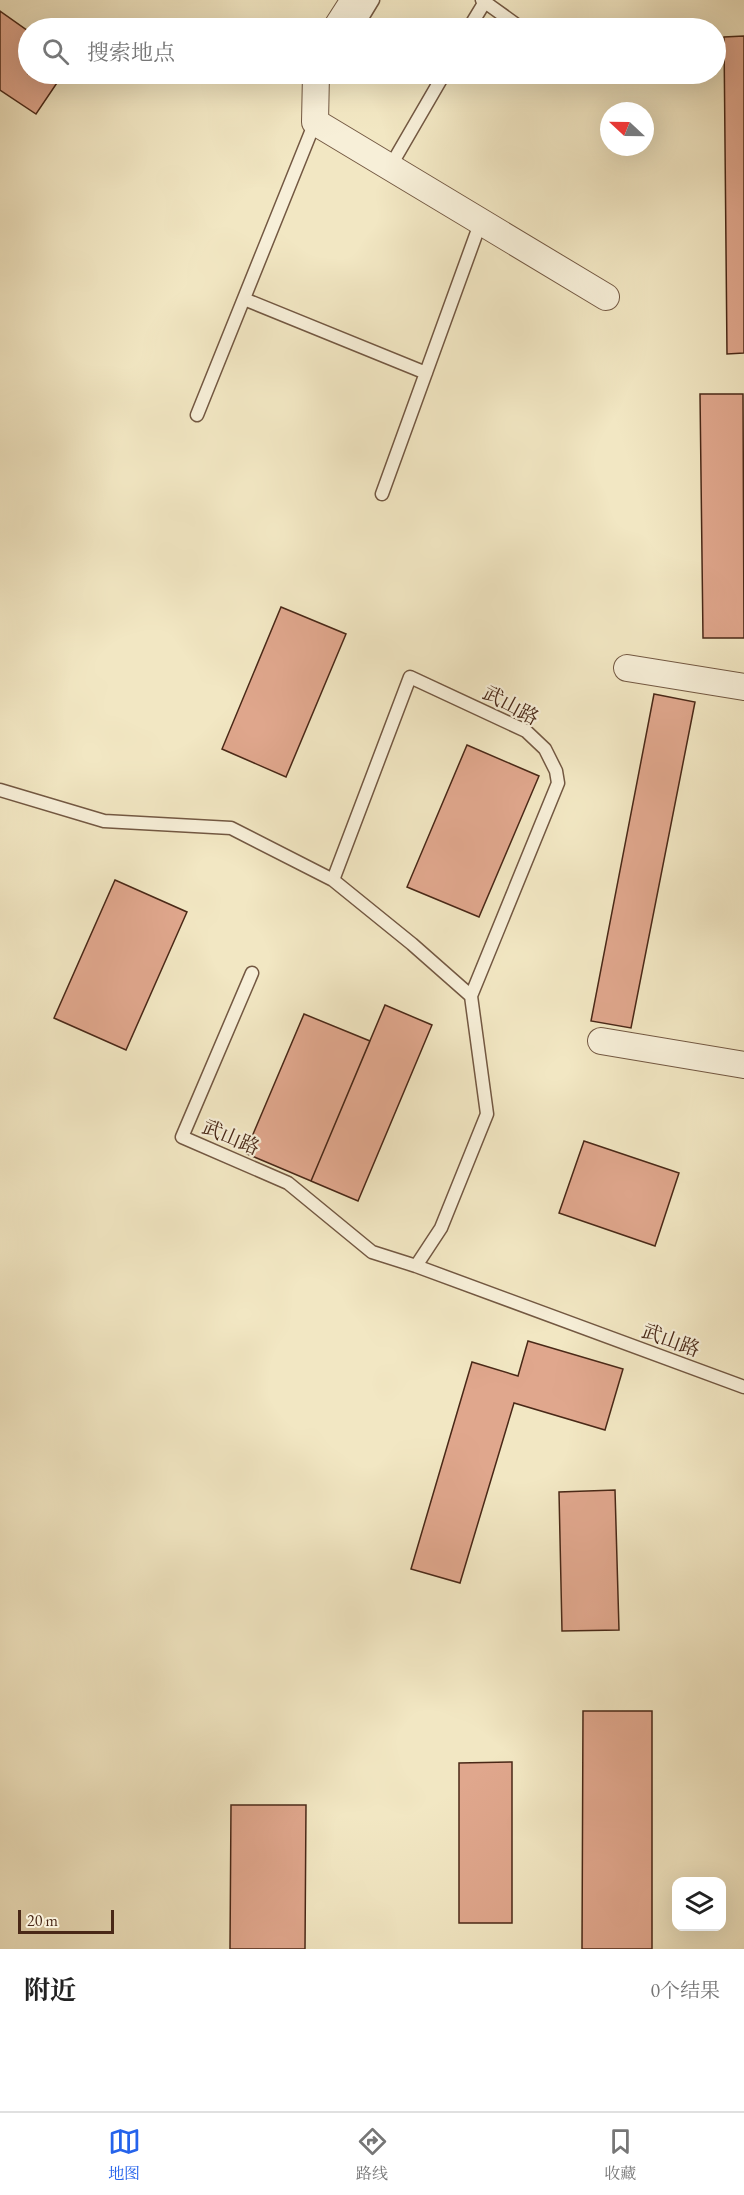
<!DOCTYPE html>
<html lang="zh">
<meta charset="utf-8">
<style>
:root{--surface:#fff;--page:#f2f2f2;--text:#222;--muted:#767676;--line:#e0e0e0;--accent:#2563eb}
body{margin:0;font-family:"EB Garamond","Noto Serif SC",serif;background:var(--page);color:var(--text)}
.controls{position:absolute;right:18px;bottom:18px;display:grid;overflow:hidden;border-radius:12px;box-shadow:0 6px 24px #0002}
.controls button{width:54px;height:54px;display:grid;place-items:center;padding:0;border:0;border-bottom:2px solid var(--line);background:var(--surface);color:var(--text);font:30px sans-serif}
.compass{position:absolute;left:600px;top:102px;width:54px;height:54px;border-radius:50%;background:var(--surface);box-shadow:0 6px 24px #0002;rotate:292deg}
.scale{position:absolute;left:18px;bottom:15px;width:96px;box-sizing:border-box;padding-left:6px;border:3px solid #492817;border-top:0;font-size:16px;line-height:21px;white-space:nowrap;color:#492817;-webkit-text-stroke:4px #f7efd8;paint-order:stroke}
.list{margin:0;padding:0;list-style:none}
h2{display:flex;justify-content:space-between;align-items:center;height:78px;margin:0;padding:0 24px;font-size:26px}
h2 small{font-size:20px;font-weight:400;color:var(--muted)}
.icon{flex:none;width:33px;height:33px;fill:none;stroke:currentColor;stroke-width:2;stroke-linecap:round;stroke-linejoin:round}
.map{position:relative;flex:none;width:744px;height:1949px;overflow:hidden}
.search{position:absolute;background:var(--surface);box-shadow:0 6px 24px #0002;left:18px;right:18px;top:18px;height:66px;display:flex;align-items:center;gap:15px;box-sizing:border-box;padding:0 21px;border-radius:33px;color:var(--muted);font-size:22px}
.sheet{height:162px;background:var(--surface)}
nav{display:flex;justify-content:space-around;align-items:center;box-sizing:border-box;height:84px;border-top:2px solid var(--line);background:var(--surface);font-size:16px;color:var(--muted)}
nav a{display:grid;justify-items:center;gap:3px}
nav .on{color:var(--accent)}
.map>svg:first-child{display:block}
.building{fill:#e0a78d;stroke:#492817;stroke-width:1.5}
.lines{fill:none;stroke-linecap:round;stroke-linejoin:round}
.service-casing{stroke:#735842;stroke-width:15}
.minor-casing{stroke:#735842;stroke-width:28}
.service{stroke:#f7efd8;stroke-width:12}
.minor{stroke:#f7efd8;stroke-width:26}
.labels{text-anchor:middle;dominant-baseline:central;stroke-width:4.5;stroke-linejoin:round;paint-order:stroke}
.street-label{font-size:20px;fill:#492817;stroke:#f7efd8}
</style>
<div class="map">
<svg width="744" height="1949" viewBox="0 0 744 1949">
<rect width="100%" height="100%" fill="#f2e7c3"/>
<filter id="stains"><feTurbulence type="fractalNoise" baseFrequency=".00333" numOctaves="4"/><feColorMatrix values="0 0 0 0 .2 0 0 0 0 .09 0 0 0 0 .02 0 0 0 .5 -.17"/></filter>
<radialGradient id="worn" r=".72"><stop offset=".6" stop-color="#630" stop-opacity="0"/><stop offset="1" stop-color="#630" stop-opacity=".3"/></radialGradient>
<!-- building -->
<path class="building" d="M 0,11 L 28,31 L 28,74 L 63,74 L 36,114 L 0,90 Z
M 744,36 L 744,353 L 727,354 L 724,37 Z
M 700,394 L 743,394 L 744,638 L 703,638 Z
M 281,607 L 346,634 L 286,777 L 222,749 Z
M 654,694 L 695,702 L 631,1028 L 591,1021 Z
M 467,745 L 539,776 L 479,917 L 407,887 Z
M 115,880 L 187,912 L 126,1050 L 54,1018 Z
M 385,1005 L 432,1025 L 358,1201 L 311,1181 Z
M 304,1014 L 370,1041 L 311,1181 L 245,1153 Z
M 584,1141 L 679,1173 L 655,1246 L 559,1213 Z
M 528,1341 L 623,1369 L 605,1430 L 514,1403 L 460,1583 L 411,1569 L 472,1362 L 518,1376 Z
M 615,1490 L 619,1630 L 562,1631 L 559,1492 Z
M 583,1711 L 652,1711 L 652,1949 L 582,1949 Z
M 512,1762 L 512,1923 L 459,1923 L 459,1763 Z
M 231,1805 L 306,1805 L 305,1949 L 230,1949 Z"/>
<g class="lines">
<!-- service casing -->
<g class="service-casing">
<path id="service" d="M 482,0 L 521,28
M 356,28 L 373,0
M 469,28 L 486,0
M 390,167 L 444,74
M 244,299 L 426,373
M 197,415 L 315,122
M 382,494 L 481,221
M 0,790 L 104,821 L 231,828 L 333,880 L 412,944 L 471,996
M 333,880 L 410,677 L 526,731 L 545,749 L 556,771 L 558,783 L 471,996 L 487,1114 L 441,1228 L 416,1266
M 252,973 L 182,1137 L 288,1183 L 372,1252 L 416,1266 L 744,1387"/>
</g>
<!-- minor casing -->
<g class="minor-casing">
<path id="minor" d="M 336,28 L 354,0
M 316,74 L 315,122 L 606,297
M 627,668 L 744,687
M 601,1041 L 744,1065"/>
</g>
<!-- service -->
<use href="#service" class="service"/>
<!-- minor -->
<use href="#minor" class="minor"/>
</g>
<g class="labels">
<!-- street labels -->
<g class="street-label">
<text transform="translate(511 705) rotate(28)">武山路</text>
<text transform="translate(231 1137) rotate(23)">武山路</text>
<text transform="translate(671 1340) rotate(20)">武山路</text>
</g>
</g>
<rect width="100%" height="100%" filter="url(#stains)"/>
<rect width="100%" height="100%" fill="url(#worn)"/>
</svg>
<div class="controls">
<button><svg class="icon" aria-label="layers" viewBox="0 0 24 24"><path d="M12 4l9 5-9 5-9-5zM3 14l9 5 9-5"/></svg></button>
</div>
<svg class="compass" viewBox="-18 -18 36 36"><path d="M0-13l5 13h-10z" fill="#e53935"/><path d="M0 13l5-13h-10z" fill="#767676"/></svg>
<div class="scale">20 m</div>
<div class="search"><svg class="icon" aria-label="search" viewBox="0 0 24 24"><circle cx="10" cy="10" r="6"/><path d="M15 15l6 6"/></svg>搜索地点</div>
</div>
<section class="sheet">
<h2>附近<small>0个结果</small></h2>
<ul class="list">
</ul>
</section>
<nav>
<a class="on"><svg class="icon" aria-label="map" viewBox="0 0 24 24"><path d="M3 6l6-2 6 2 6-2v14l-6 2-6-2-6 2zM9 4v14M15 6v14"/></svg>地图</a>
<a><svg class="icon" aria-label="directions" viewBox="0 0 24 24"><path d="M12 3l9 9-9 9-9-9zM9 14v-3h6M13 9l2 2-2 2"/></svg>路线</a>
<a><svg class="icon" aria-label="saved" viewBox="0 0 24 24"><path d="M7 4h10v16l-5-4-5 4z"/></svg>收藏</a>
</nav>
